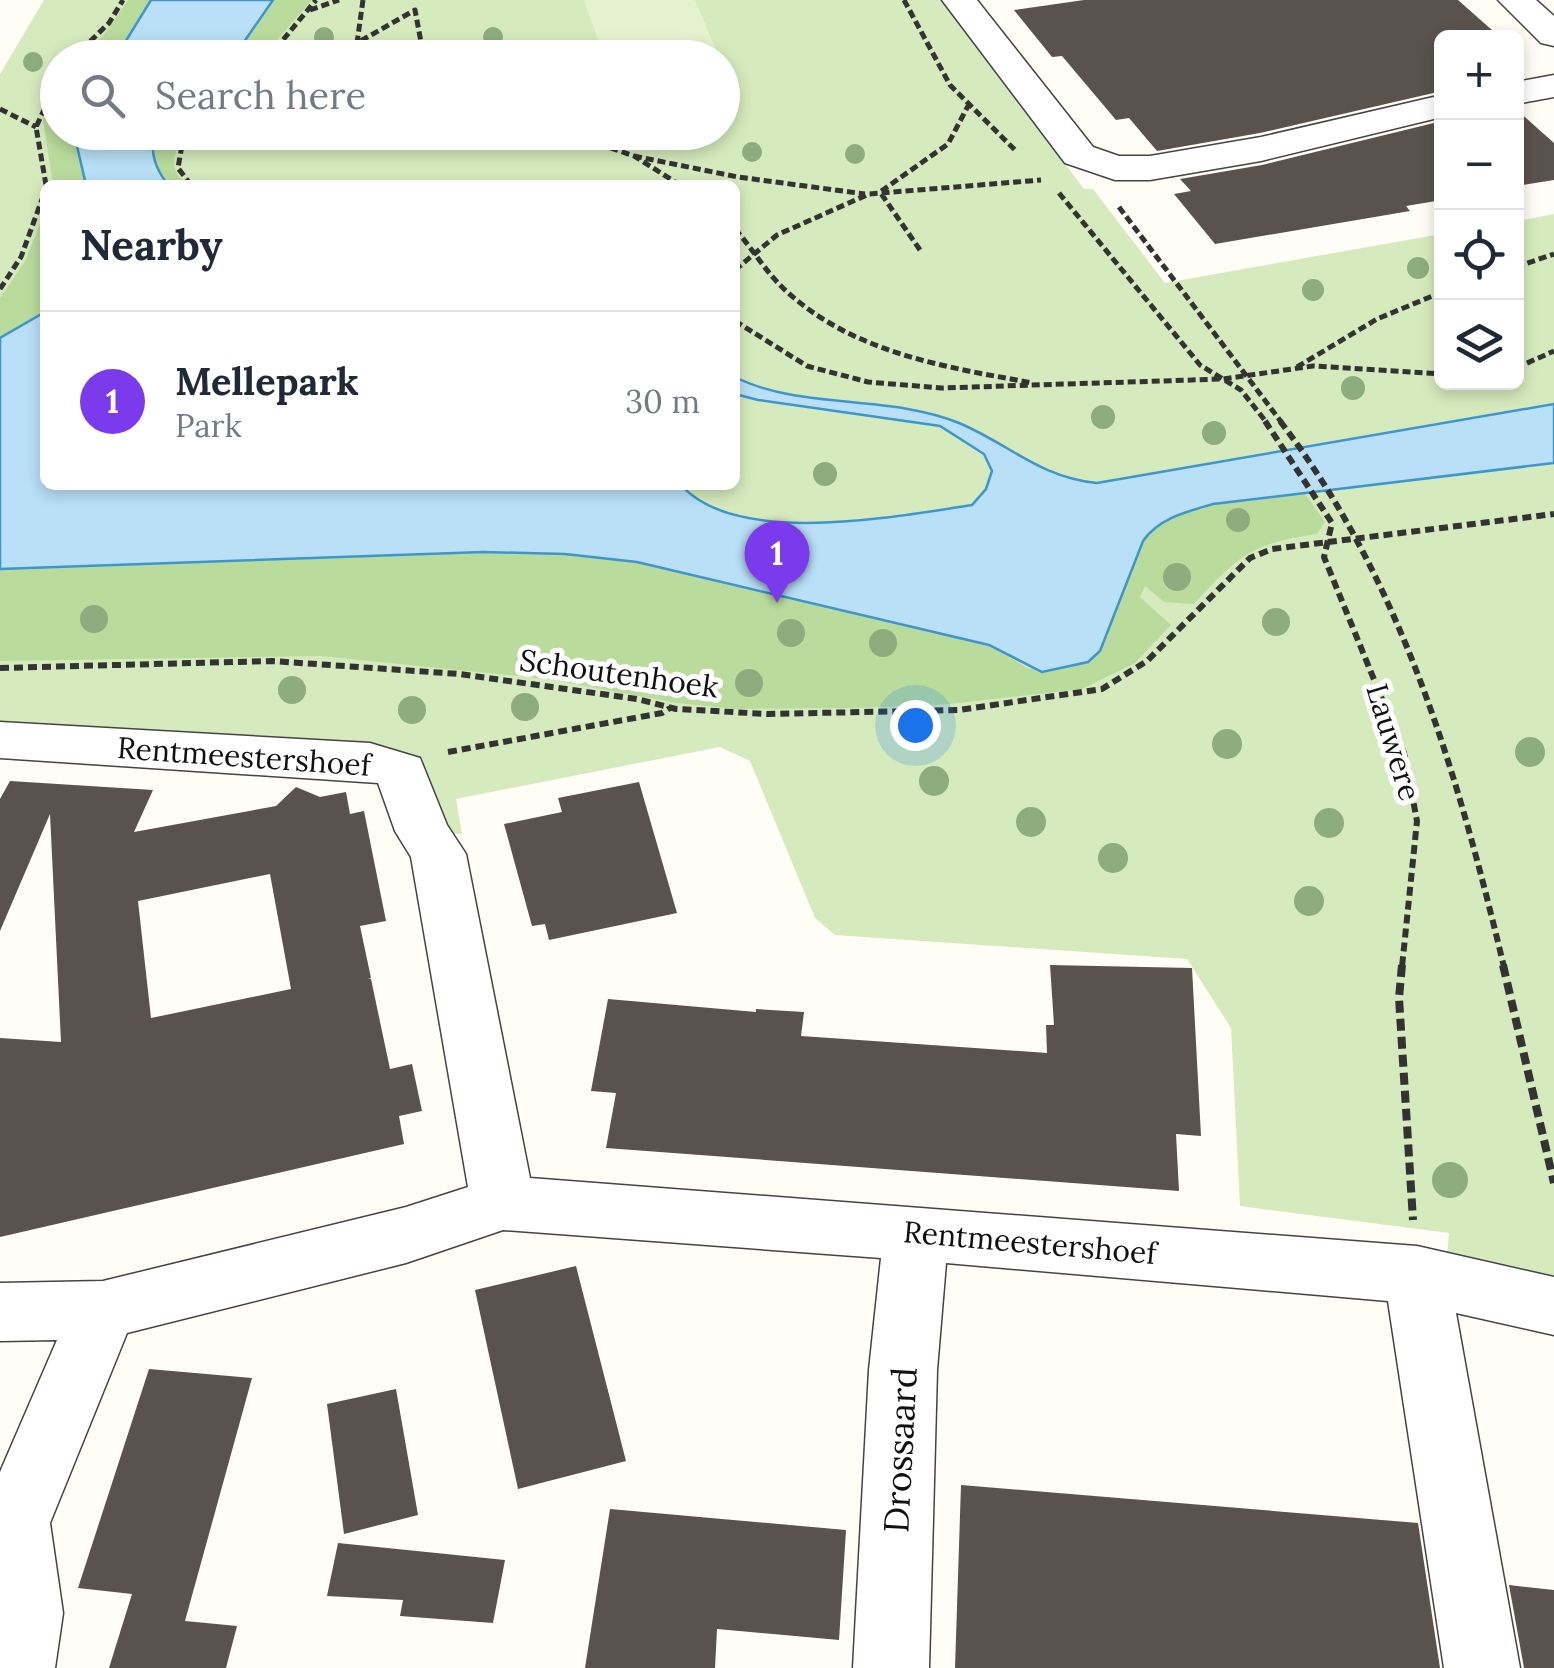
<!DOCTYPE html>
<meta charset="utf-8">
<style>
:root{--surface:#fff;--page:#f2f2f3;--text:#1f2937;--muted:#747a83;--line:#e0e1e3;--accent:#7c3aed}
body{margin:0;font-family:Lora,serif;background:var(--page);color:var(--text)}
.controls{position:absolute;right:30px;top:30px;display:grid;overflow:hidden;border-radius:15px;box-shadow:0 5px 15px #0003}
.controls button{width:90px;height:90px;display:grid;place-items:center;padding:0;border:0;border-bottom:2px solid var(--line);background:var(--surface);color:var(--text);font:50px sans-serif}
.you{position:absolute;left:915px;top:725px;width:35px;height:35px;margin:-25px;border:8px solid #fff;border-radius:50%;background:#1a73e8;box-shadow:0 0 0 15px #1a73e833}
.badge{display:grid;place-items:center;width:65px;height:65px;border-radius:50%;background:var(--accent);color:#fff;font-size:32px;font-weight:700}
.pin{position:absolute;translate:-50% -82px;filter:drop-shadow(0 2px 5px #0008)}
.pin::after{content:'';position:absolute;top:52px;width:35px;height:30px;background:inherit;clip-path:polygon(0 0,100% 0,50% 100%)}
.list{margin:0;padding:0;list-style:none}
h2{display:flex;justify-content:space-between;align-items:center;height:130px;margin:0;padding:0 40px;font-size:42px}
h2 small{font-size:32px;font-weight:400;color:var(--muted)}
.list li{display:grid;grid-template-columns:65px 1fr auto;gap:30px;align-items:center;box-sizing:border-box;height:180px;padding:0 40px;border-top:2px solid var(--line)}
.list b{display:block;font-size:38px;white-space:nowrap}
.list p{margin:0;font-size:32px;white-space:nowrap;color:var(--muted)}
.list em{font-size:32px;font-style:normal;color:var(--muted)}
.icon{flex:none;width:55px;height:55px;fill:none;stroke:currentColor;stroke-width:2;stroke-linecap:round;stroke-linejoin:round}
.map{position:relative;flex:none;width:1554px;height:1668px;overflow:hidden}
.search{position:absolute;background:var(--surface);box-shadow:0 5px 15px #0003;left:40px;top:40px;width:700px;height:110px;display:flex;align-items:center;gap:25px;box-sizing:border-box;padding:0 35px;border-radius:55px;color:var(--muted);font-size:38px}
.panel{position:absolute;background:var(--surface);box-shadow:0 5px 15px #0003;left:40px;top:180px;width:700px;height:310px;border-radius:15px}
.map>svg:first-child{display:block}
.green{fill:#d5ebbd;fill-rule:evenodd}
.forest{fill:#b9dc9c}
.pitch{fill:#e6f2cf}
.water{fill:#b9e0f7;stroke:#3f96cf;stroke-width:2.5}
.building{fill:#5a524d;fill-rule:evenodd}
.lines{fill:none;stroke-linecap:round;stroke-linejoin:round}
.minor-casing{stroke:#444;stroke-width:3}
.path-far2{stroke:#333;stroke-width:5;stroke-dasharray:8 4;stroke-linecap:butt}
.path-far1{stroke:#333;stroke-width:6;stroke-dasharray:9 5;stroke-linecap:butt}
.path{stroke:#333;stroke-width:8;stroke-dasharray:12 6;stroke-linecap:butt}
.minor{fill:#fff;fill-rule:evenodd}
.tree{fill:#8dad7f}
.labels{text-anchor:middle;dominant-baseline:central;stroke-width:10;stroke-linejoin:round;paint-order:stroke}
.street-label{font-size:30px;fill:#111;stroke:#fff}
.near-street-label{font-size:35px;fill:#111;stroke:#fff}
</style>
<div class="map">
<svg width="1554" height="1668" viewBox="0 0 1554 1668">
<rect width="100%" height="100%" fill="#fffdf5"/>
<!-- green -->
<path class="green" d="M 44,0 L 943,0 L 1084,189 L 1093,189 L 1165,283 L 1441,234 L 1442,382 L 1516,382 L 1517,221 L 1554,214 L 1554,1281 L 1447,1258 L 1449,1233 L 1240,1206 L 1231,1028 L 1187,959 L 835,935 L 815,918 L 750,761 L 720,747 L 456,799 L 462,834 L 444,834 L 433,827 L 413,754 L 27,729 L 0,721 L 0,74 ZM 58,58 L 722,58 L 722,132 L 58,132 ZM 45,185 L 735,185 L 735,485 L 45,485 Z"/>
<!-- forest -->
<path class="forest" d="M 128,0 L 151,0 L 116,57 L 78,57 L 103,36 Z
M 273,0 L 312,0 L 262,57 L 227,58 L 239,49 Z
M 57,90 L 58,132 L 74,133 L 86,185 L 53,185 L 43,120 Z
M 155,133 L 186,133 C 174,153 166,167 187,185 L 168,185 C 156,169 149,153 155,133 Z
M 45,211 L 45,312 L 0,338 L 0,298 L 25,261 Z
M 1304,492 L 1325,522 L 1317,534 C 1249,544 1240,555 1194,604 L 1164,602 L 1145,586 L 1140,597 L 1171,625 L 1135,663 L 1082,689 L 949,704 L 860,708 L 735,709 L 677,703 L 547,679 L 320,656 L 0,661 L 0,569 L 483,552 L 565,554 L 637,562 L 989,645 L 1029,669 L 1100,651 L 1143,541 C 1175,496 1254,499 1304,492 Z"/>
<!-- pitch -->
<path class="pitch" d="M 584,0 L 695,0 L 719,57 L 604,57 Z"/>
<!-- water -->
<path class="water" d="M 151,0 L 273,0 L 239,49 L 227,57 L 116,57 Z
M 74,133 L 155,133 C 149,153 156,169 168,185 L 86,185 Z
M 45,312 L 45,485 L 681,485 C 737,548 899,516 972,505 L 986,489 L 992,471 L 984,454 L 940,426 L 758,400 L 735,394 L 735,377 C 800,410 889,394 959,423 C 1009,444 1039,477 1097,483 L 1554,404 L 1554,463 L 1213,504 C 1186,512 1159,518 1143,541 L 1100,651 L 1088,662 L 1042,672 L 989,645 L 637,562 L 565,554 L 483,552 L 0,569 L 0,338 Z"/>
<!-- building -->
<path class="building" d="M 1084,0 L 1458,0 L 1501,38 L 1442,38 L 1442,91 L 1260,133 L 1157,151 L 1129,118 L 1116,120 L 1062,56 L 1052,57 L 1014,10 Z
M 1516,109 L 1554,143 L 1554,180 L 1516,186 Z
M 1442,121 L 1442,200 L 1406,206 L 1410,211 L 1215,244 L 1174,194 L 1191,191 L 1180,179 L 1262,165 Z
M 10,781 L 153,790 L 134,832 L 276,806 L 296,787 L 320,797 L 346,792 L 350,814 L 364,811 L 386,921 L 360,926 L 371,978 L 368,978 L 371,979 L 390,1069 L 412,1064 L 422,1111 L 399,1116 L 404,1144 L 0,1237 L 0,1038 L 61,1042 L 50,814 L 0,931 L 0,799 ZM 270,874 L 291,989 L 151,1018 L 138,901 Z
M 639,782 L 677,913 L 549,940 L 545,924 L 532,926 L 504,824 L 562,812 L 558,798 Z
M 1050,965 L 1192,968 L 1201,1136 L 1176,1134 L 1179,1191 L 606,1148 L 616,1093 L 591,1091 L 608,999 L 756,1012 L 756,1009 L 804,1012 L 801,1036 L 1047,1053 L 1046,1025 L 1054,1025 Z
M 576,1266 L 626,1461 L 518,1489 L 475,1290 Z
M 149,1369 L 252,1378 L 185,1621 L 237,1626 L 226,1668 L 109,1668 L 132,1594 L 78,1588 Z
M 396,1389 L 418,1515 L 344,1534 L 327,1404 Z
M 961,1485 L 1418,1523 L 1440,1668 L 955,1668 Z
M 610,1509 L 846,1530 L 839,1640 L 717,1629 L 715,1668 L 585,1668 Z
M 338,1543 L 505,1560 L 493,1623 L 400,1616 L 403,1600 L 327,1596 Z
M 1509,1585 L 1554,1590 L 1554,1668 L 1524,1668 Z"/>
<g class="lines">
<!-- minor casing -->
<g class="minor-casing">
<path id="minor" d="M 942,0 L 977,0 L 1093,147 L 1119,156 L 1150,156 L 1261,137 L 1442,95 L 1442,117 L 1261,161 L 1150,180 L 1115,180 L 1065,163 Z
M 1498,0 L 1536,0 L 1554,16 L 1554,46 L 1541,43 Z
M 1554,75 L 1554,97 L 1516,104 L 1516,82 Z
M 0,722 L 370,743 L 420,758 L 447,825 L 466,854 L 530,1178 L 1417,1246 L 1554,1277 L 1554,1335 L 1456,1313 L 1520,1668 L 1444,1668 L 1388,1301 L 946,1263 L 937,1370 L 929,1668 L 853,1668 L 869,1370 L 881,1258 L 503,1230 L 406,1263 L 127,1333 L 50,1523 L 63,1613 L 55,1668 L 0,1668 L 0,1472 L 57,1340 L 0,1341 L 0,1283 L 103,1281 L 406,1207 L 468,1187 L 411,857 L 395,831 L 378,783 L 0,758 Z"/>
</g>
<!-- path-far2 -->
<path class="path-far2" d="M 363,0 L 357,43 L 415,10 L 424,58
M 904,0 L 950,85 L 1015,150
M 310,10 L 339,0
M 73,58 L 109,23 L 123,0
M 268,58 L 316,0
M 0,109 L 36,127
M 565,132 L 634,156 L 680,185
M 634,156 L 738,177 L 865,194
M 46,185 L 36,127 L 58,80
M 191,185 L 178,168 L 182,145 L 193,132
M 1059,193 L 1200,365 L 1241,390 L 1267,423
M 1119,207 L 1282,423
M 735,229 C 752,248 765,271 784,289 C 852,353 945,367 1033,383
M 920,250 L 880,192 L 948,144 L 968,106
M 1516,267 L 1554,254
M 735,270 L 777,235 L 869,194 L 1041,180
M 0,289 L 21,257 L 45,191
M 735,321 L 807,366 L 868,382 L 941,388 L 1223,379 L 1313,366 L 1442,374
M 1297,367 L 1377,319 L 1442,292
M 1516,368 L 1554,351"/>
<!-- path-far1 -->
<path class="path-far1" d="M 1265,421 L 1332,523 L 1324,557 L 1404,753 L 1417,821 L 1402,967
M 1280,421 C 1402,580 1458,775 1504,967
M 0,668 L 272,661 L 459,674 L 637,699 L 676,709 L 768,714 L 959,710 L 1102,689 L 1147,661 L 1250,558 L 1272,549 L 1554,514
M 448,752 L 662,713 L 670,708"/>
<!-- path -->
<path class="path" d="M 1402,965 L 1399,998 L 1413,1220
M 1503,965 L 1554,1183"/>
<!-- minor -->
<use href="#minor" class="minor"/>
</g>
<!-- trees -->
<g class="tree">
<circle cx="324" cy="37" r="10"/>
<circle cx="493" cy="37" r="10"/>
<circle cx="33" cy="62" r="10"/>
<circle cx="752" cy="152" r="10"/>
<circle cx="855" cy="154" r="10"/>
<circle cx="1418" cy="268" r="11"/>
<circle cx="1313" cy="290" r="11"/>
<circle cx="1353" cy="388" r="12"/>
<circle cx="1103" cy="417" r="12"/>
<circle cx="1214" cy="433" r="12"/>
<circle cx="825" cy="474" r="12"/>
<circle cx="1238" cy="520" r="12"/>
<circle cx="1177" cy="577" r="14"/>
<circle cx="94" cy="619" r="14"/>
<circle cx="1276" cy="622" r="14"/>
<circle cx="791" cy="633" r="14"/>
<circle cx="883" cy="643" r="14"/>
<circle cx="749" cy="683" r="14"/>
<circle cx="292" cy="690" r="14"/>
<circle cx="525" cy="707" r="14"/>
<circle cx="412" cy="710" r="14"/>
<circle cx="1227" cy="744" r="15"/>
<circle cx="1530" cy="752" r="15"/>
<circle cx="934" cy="781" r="15"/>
<circle cx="1031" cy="822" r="15"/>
<circle cx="1329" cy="823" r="15"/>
<circle cx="1113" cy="858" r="15"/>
<circle cx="1309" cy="901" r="15"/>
<circle cx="1450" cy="1180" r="18"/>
</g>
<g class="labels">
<!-- street labels -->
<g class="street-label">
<text transform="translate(619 673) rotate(8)">Schoutenhoek</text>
<text transform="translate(1394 742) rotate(73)">Lauwere</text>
<text transform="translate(244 756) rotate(4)">Rentmeestershoef</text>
<text transform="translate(1030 1242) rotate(5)">Rentmeestershoef</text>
</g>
<!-- near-street labels -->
<g class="near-street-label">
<text transform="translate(900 1450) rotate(-87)">Drossaard</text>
</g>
</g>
</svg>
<div class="controls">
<button>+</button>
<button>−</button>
<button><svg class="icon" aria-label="locate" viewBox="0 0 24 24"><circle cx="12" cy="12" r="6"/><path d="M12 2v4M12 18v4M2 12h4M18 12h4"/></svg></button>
<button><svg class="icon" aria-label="layers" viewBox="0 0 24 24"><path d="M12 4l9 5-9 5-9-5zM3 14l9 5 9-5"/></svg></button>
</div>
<div class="you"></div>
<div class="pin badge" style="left:777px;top:603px">1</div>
<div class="search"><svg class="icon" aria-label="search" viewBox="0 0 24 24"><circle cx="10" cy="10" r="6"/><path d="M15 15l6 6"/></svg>Search here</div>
<section class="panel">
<h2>Nearby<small></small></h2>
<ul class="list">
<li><span class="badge">1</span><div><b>Mellepark</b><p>Park</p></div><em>30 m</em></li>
</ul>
</section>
</div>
